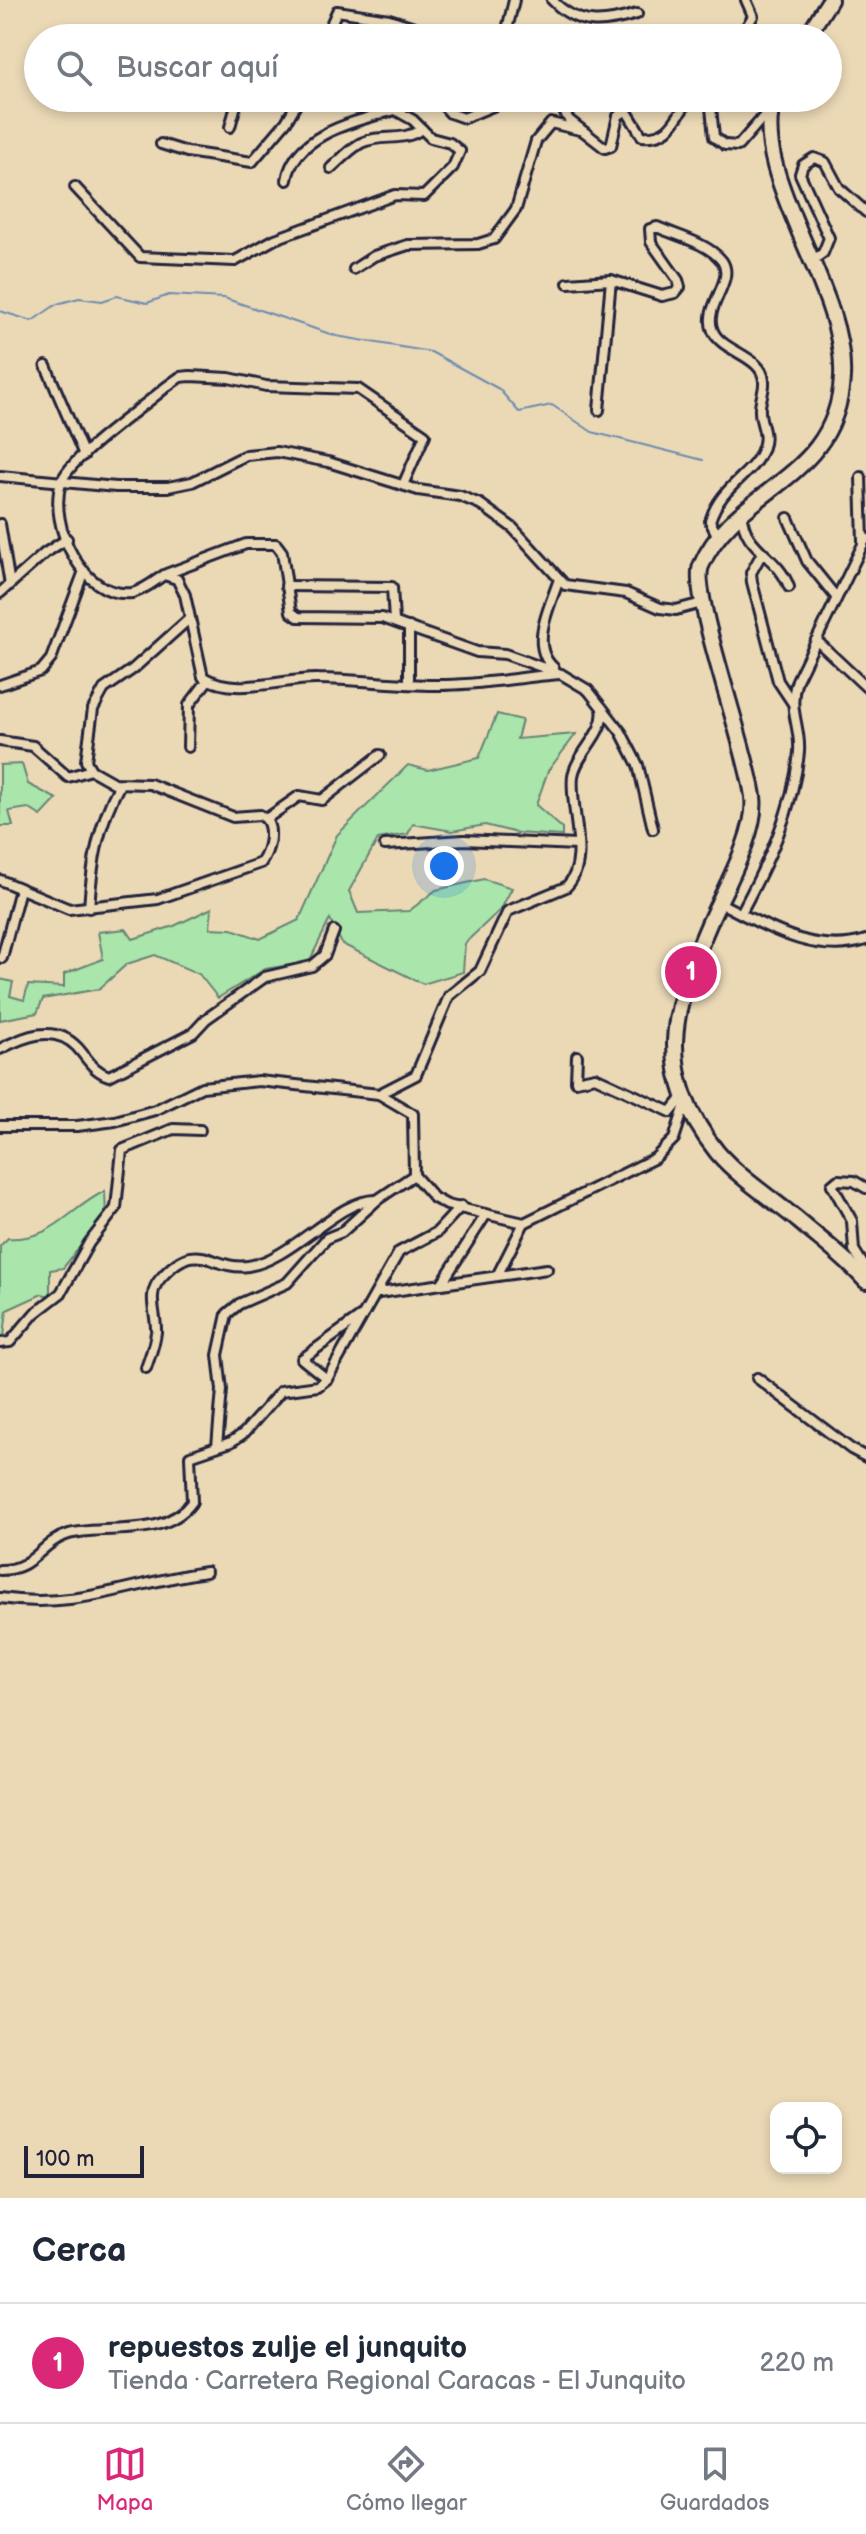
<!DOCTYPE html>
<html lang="es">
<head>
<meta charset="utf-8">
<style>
  :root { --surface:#fff; --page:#f6f6f7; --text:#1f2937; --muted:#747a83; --line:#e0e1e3; --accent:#db2777 }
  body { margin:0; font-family:"Balsamiq Sans",sans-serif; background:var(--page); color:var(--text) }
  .controls { position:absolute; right:24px; bottom:24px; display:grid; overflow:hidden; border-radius:16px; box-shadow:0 4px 12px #0003 }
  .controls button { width:72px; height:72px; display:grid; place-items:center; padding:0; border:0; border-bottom:2px solid var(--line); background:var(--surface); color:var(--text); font:40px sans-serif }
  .scale { position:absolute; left:24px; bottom:20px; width:120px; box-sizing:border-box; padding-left:8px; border:4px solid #22223b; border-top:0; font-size:22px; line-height:28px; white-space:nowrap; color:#22223b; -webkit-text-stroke:6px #ebd9b6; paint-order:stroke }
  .you { position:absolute; left:444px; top:866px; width:28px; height:28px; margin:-20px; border:6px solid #fff; border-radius:50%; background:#1a73e8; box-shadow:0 0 0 12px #1a73e833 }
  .badge { display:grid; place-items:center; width:52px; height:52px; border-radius:50%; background:var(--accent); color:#fff; font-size:26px; font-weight:700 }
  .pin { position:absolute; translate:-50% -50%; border:4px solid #fff; box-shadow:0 2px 8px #0006 }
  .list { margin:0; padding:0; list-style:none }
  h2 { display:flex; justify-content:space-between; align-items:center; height:104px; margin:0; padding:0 32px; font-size:34px }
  h2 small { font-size:26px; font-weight:400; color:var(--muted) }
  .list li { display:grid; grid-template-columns:52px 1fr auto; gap:24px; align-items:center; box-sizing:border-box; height:120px; padding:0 32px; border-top:2px solid var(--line) }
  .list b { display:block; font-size:30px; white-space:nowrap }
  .list p { margin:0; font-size:26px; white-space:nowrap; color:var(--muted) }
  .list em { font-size:26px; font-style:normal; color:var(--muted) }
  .icon { flex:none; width:44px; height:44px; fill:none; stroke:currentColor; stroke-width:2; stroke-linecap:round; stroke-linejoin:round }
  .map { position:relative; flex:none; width:866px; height:2198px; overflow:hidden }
  .search { position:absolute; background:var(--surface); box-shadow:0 4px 12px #0003; left:24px; right:24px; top:24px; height:88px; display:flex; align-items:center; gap:20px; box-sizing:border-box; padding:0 28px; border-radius:44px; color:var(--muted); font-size:30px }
  .sheet { height:224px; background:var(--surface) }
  nav { display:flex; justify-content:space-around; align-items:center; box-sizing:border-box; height:112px; border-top:2px solid var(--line); background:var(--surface); font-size:22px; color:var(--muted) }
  nav a { display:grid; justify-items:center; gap:4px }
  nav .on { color:var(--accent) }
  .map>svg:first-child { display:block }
  .green { fill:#aae5ab; stroke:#668473; stroke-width:2 }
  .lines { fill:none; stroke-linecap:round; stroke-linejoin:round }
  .stream { stroke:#6c8caf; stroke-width:2 }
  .street-casing { stroke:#22223b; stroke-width:14 }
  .primary-casing { stroke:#22223b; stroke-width:20 }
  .street { stroke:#ebd9b6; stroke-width:8 }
  .primary { stroke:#ebd9b6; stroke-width:14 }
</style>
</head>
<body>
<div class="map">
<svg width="866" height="2198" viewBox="0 0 866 2198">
  <rect width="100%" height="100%" fill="#ebd9b6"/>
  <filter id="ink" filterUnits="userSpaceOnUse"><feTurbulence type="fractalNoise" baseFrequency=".0125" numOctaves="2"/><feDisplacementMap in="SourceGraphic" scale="16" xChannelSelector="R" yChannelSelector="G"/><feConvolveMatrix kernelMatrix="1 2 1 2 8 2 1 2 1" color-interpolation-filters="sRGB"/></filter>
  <g filter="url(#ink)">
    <g class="green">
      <polygon points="497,714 522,720 517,739 576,734 548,771 536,805 562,828 562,836 517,833 485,825 452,831 413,824 408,834 378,839 349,891 358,913 409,911 436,890 484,879 512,888 501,909 465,943 463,972 423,984 342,944 330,919 309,962 265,969 218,998 199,974 155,955 127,964 99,989 43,999 37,1013 0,1020 0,979 13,982 10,996 24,1000 28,985 64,987 64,974 103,959 98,932 126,929 133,939 174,926 212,908 210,928 232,929 260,939 299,920 337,835 408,765 428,770 479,758"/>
      <polygon points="22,764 28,784 57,799 41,816 28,808 9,811 13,826 0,826 0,765"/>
      <path d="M105 1191 106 1215 63 1268 50 1270V1296L42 1294 7 1310 4 1336 0 1337V1246L8 1238C53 1241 68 1209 105 1191Z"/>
    </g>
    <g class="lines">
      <polyline class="stream" points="0,311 32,321 57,304 79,298 102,301 117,296 147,303 169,295 224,298 336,336 431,352 499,389 519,412 552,405 592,432 703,460"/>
      <defs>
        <g id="street">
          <path d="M552 0C579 28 604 24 637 14"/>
          <polyline points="325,38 337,11 389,19 449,38"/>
          <polyline points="505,38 514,0"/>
          <polyline points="740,38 753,16 746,0"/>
          <polyline points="437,98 450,113 464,118 512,98"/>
          <path d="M556 98 569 120 605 148 611 146 618 116 626 110 642 136C671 139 676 117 690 98"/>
          <polyline points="605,98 626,110"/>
          <polyline points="710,98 714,137 725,145 738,146 770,109"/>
          <polyline points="230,127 238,98"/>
          <polyline points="161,144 187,152 252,162 286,122 300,98"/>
          <path d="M331 168C340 160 350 149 361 143 382 133 402 143 422 129"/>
          <path d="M287 180C294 134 356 121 395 110"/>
          <polyline points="75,187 140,257 235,261 275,239 395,195 424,196 453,167 460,151 450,143 431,138 413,120 388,106 356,98"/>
          <polyline points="813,260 823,253 829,238 800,174 803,165 814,158 825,162 839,188 866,212"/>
          <polyline points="354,269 374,256 408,245 478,244 494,239 516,209 536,141 551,123 580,130"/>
          <path d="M568 283 611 280 662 296 675 293 680 287 678 280 651 242 650 229 657 227C677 236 708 243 722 261 736 281 702 307 713 331 722 352 763 356 764 381 765 391 759 401 760 411 760 424 768 433 763 447 755 475 721 484 710 521L718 537"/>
          <polyline points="46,366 84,455"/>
          <polyline points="599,410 611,280"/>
          <polyline points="0,476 116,487 168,487 192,482 246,455 277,452 328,462 418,490 460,496 480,504 513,528 565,585 626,593 660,608 676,610 702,603"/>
          <polyline points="861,477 863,541"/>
          <path d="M403 485 425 435 358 389 266 386 229 378 190 376 180 377 166 387C144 407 69 457 61 483 48 524 82 599 132 593 143 591 155 581 164 575L177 579 185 595 203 677C236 697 283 678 318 679 356 679 395 685 434 685 477 686 518 677 561 674"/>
          <path d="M742 514C743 549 778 555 789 587"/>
          <polyline points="788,518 807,561 836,597"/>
          <polyline points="0,524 10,585"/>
          <polyline points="762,553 751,573 752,582 778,681 792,702"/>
          <polyline points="166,574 246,544 276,544 282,552 291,612 298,617 382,618 477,652 505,654 561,674 588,690 621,732 638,765 653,829"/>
          <polyline points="286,586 392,587 394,621"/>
          <polyline points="0,593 45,553 67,539"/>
          <polyline points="189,619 133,669 104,689 93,709 86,761 91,770 114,783 150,784 233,817 260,815 266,819"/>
          <polyline points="409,627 409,684"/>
          <polyline points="816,640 866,687"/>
          <path d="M554 668C528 646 550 607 559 579"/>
          <polyline points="0,685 41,671 51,659 84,571"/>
          <polyline points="0,741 33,746 68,777 91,770"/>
          <polyline points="188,747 189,705 208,680"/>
          <polyline points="266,819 299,796 322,800 380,755"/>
          <polyline points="385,845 464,840 577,845"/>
          <path d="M0 880 69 909 158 899 261 863C269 851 274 831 266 819"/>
          <path d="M718 902C763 924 813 957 866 940"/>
          <path d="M89 908C92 861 98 825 120 784"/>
          <path d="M741 913C768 862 793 811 799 752 801 726 787 710 797 680L866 538"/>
          <polyline points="2,958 20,889"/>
          <path d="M0 1049C23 1037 54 1023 77 1047 88 1059 93 1071 109 1076L193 1033 206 1019 265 977 312 966 325 955 334 931"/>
          <polyline points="577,1056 576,1081 595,1077 671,1112 684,1096"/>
          <path d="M379 1094 416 1075 449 996 480 971 508 911 566 887C592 862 569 810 573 776 577 752 607 732 602 708"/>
          <polyline points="0,1126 77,1126 115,1121 155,1110 202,1087 259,1081 379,1094 413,1114 414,1175 434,1198 447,1205 524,1223 655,1158 674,1139 686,1102"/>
          <polyline points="866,1188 854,1181 838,1180 832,1185 852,1221 854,1250 866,1269"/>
          <polyline points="497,1276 524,1223"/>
          <polyline points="442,1283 485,1216"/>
          <polyline points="379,1293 547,1269"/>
          <polyline points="0,1343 10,1342 35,1313 61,1293 89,1243 116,1208 122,1150 173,1129 200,1130"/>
          <path d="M146 1368C150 1356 155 1344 156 1332 157 1314 146 1295 160 1279 199 1234 210 1271 248 1266 292 1260 339 1198 377 1200"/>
          <polyline points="757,1378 851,1449 866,1457"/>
          <polyline points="327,1379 302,1359 360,1317"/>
          <polyline points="217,1446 222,1390 218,1355 227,1314 239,1304 287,1283 327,1238 342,1232 377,1200 414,1175"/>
          <path d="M0 1570C35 1570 40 1542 69 1534 108 1524 164 1540 192 1502L190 1456 231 1442 244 1433 281 1391 318 1386 327 1379 399 1252 437 1232 461 1206"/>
          <path d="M0 1598C79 1610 132 1582 206 1572"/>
        </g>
        <g id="primary">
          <polyline points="806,38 830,0"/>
          <path d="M774 98C747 175 847 287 842 377 837 482 734 487 701 566 690 593 748 752 753 797 758 832 723 891 709 924 672 1010 653 1071 717 1152 739 1178 774 1200 800 1222 822 1241 847 1259 866 1281"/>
        </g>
      </defs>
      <use href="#street" class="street-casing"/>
      <use href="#primary" class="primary-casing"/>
      <use href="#street" class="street"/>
      <use href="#primary" class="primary"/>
    </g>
  </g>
</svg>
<div class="controls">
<button><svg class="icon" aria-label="locate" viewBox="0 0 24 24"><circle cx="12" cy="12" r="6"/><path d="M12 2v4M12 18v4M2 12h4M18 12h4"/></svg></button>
</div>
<div class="scale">100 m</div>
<div class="you"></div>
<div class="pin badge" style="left:691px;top:972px">1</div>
<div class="search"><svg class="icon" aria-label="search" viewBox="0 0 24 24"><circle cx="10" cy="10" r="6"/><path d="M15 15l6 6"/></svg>Buscar aquí</div>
</div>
<section class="sheet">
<h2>Cerca<small></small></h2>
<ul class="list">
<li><span class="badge">1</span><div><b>repuestos zulje el junquito</b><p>Tienda · Carretera Regional Caracas - El Junquito</p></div><em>220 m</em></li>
</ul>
</section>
<nav>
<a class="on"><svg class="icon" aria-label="map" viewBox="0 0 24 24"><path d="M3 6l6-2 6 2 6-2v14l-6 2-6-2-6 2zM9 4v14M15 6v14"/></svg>Mapa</a>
<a><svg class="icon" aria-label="directions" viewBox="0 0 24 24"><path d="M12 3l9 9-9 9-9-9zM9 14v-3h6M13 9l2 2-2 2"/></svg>Cómo llegar</a>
<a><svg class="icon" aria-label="saved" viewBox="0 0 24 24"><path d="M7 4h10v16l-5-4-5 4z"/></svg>Guardados</a>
</nav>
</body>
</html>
